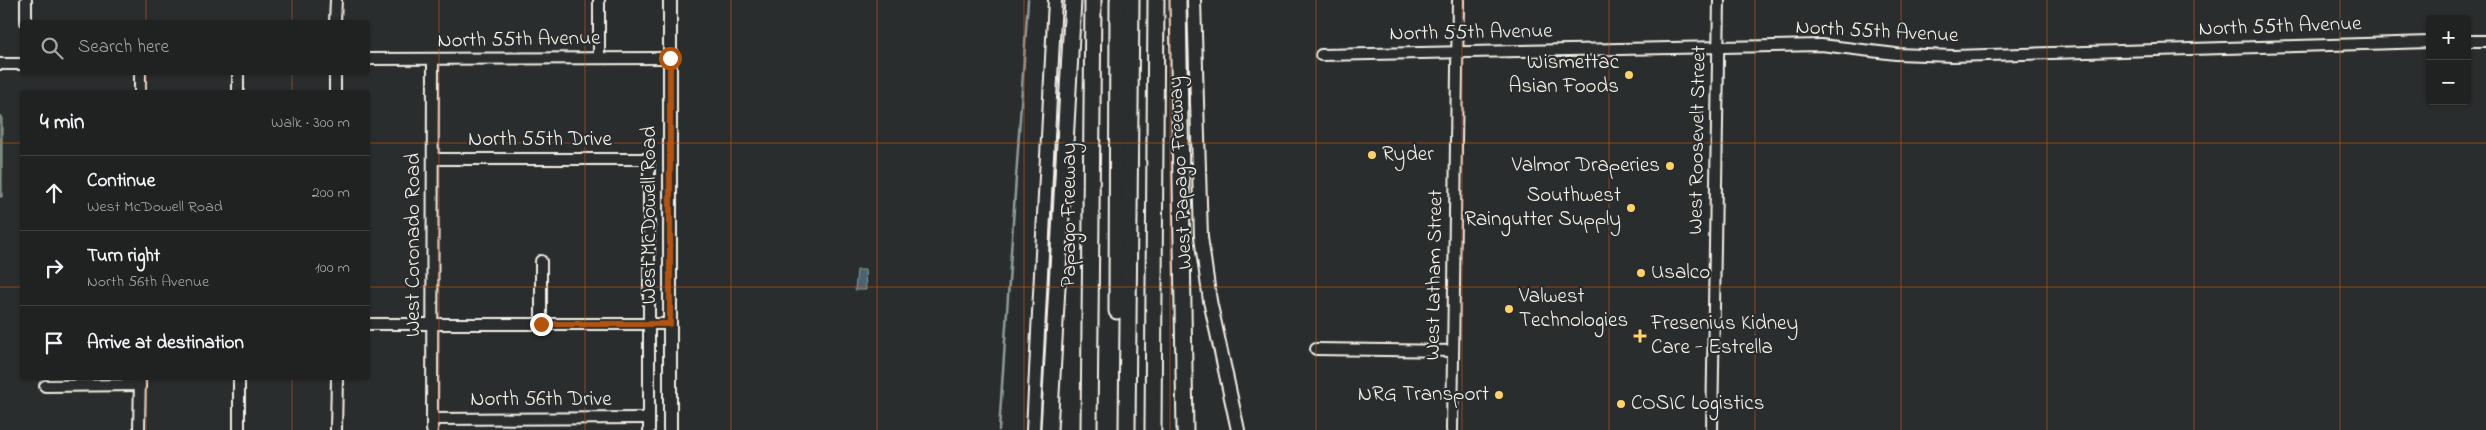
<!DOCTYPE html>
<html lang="en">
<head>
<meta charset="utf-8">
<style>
  :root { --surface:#202222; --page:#2d2f2f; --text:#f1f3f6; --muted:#a2a4a5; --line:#3d3f40 }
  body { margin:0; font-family:"Indie Flower",sans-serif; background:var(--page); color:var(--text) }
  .controls { position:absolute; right:15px; top:15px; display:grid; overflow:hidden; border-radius:5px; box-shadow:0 1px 4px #0004 }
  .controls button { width:45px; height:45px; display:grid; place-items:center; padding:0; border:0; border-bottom:1px solid var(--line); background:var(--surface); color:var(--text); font:25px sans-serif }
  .stop { position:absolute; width:15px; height:15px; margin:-11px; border:4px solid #b45309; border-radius:50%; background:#fff }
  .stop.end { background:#b45309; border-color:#fff; box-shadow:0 1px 5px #0008 }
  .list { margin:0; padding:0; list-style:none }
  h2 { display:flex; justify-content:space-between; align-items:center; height:65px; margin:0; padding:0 20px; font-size:21px }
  h2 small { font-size:16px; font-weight:400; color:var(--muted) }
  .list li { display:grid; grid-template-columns:32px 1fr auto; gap:15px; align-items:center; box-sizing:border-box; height:75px; padding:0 20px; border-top:1px solid var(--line) }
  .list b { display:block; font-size:19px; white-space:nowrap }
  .list p { margin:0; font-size:16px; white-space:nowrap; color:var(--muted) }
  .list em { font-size:16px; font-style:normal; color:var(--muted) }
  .icon { flex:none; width:28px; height:28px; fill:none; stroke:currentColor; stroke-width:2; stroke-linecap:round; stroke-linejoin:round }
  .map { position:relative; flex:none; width:2486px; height:430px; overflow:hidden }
  .search { position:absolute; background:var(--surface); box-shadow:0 1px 4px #0004; left:20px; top:20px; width:350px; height:55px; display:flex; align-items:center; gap:12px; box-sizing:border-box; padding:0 18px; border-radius:5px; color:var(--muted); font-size:19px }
  .panel { position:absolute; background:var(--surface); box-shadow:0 1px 4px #0004; left:20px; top:90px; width:350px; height:290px; border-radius:5px }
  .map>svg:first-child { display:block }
  .green { fill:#546f5f; stroke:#a4b0a4 }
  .water { fill:#4a636f; stroke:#8e9c9f }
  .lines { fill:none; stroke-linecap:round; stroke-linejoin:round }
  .stream { stroke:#8e9c9f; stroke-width:2.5 }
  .minor-casing { stroke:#f4f1e8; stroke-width:14 }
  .major-casing { stroke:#f4f1e8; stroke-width:16 }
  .highway-casing { stroke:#f4f1e8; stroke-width:19 }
  .minor { stroke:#2a2d2e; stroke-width:10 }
  .major { stroke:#2a2d2e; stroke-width:12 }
  .highway { stroke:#2a2d2e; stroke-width:15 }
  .route { stroke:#b45309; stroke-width:6 }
  .grid { fill:none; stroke:#e8590c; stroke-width:1; stroke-opacity:0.55 }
  .poi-dot { fill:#ffd166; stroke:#2a2d2e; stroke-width:2 }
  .labels { text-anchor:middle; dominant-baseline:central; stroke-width:4.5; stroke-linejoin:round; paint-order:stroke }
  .street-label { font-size:21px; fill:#f4f1e8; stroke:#2a2d2e }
  .poi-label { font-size:21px; fill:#f4f1e8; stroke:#2a2d2e; text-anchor:start }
</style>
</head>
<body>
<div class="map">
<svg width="2486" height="430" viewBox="0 0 2486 430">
  <rect width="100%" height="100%" fill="#2a2d2e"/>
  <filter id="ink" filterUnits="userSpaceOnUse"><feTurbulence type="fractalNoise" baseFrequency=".02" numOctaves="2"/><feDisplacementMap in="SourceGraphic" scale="10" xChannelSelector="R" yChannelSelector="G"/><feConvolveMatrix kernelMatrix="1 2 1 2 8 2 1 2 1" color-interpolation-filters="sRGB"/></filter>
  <g filter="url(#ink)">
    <polygon class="green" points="0,115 2,116 2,197 0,197"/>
    <polygon class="water" points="857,270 865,270 866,290 855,290"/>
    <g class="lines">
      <polyline class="stream" points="999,430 1028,0"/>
      <defs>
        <g id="minor">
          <polyline points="26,0 26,22"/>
          <polyline points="599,0 599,58"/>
          <polyline points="335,22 336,0"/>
          <polyline points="2467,41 2486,41"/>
          <polyline points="1321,55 1821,45 1896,54 1953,56 2430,42"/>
          <polyline points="368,59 670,58"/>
          <polyline points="0,64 22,64"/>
          <polyline points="140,72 140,92"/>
          <polyline points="238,72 238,92"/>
          <polyline points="335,72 335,92"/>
          <polyline points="433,159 647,159 649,166 649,430"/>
          <polyline points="541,261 541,324"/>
          <polyline points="368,324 670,324"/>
          <polyline points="1316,349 1453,351"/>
          <polyline points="45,386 140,385"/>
          <polyline points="433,419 649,418"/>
          <polyline points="139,430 140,378"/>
          <polyline points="239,430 239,378"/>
          <polyline points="336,430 337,378"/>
          <polyline points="432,430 433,60"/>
          <polyline points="1452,430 1458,0"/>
          <polyline points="1712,430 1719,0"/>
        </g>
        <g id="major">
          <polyline points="1194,0 1201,237 1210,301 1238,430"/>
          <polyline points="670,430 670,0"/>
          <polyline points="1033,430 1055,0"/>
        </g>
        <g id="highway">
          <polyline points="1178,0 1185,430"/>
          <polyline points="1117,311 1118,0"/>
          <polyline points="1049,430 1073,0"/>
          <polyline points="1089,430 1093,0"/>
          <polyline points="1127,430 1131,0"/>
          <polyline points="1153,430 1156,0"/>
        </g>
      </defs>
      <use href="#minor" class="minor-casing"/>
      <use href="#major" class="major-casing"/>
      <use href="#highway" class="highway-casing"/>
      <use href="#minor" class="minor"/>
      <use href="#major" class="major"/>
      <use href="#highway" class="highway"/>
    </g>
  </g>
  <g class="lines" filter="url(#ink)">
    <polyline class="route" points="541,324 670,324 670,58"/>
  </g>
  <path class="grid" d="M146 0V22M292 0V22M439 0V430M585 0V430M731 0V430M877 0V430M1024 0V430M1170 0V430M1316 0V430M1462 0V430M1609 0V430M1755 0V430M1901 0V430M2047 0V430M2194 0V430M2340 0V430M146 72V92M292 72V92M0 143H22M368 143H2486M0 287H22M368 287H2486M146 378V430M292 378V430"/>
  <g class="poi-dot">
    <circle cx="1629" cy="75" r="5"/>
    <circle cx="1372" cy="155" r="5"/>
    <circle cx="1670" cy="166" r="5"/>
    <circle cx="1631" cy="208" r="5"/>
    <circle cx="1641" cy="273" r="5"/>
    <circle cx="1509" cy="309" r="5"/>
    <path d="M1637.5 328.5h5v5h5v5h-5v5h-5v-5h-5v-5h5z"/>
    <circle cx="1499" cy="395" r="5"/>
    <circle cx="1621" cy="404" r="5"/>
  </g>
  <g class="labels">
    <g class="street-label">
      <text transform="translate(2280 27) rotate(-2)">North 55th Avenue</text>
      <text transform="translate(1877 32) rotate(3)">North 55th Avenue</text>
      <text transform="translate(1471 33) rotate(-1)">North 55th Avenue</text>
      <text transform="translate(519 40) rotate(-1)">North 55th Avenue</text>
      <text x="540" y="140">North 55th Drive</text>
      <text transform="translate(1698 140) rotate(-89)">West Roosevelt Street</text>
      <text transform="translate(1181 173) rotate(-93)">West Papago Freeway</text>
      <text transform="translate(650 215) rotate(-90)">West McDowell Road</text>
      <text transform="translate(1070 215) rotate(-90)">Papago Freeway</text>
      <text transform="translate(414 245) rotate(-90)">West Coronado Road</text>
      <text transform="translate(1435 275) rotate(-89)">West Latham Street</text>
      <text x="541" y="400">North 56th Drive</text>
    </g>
    <g class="poi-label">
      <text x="1619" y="63" text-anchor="end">Wismettac<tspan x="1619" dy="24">Asian Foods</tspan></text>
      <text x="1382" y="155">Ryder</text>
      <text x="1660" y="166" text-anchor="end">Valmor Draperies</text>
      <text x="1621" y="196" text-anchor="end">Southwest<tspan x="1621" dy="24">Raingutter Supply</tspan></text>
      <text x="1651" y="273">Usalco</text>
      <text x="1519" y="297">Valwest<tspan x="1519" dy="24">Technologies</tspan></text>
      <text x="1651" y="324">Fresenius Kidney<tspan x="1651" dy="24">Care - Estrella</tspan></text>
      <text x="1489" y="395" text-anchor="end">NRG Transport</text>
      <text x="1631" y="404">COSIC Logistics</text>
    </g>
  </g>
</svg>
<div class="controls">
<button>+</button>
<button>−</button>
</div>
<div class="stop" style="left:670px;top:58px"></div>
<div class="stop end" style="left:541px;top:324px"></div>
<div class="search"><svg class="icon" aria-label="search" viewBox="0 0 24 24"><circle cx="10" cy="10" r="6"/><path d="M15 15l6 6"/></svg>Search here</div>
<section class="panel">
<h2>4 min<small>Walk · 300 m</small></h2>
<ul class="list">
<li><svg class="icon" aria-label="ahead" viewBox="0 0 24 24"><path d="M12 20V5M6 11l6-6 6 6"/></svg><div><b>Continue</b><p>West McDowell Road</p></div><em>200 m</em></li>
<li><svg class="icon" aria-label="right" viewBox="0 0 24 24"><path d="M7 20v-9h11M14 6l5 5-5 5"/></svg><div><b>Turn right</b><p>North 56th Avenue</p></div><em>100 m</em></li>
<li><svg class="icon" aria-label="arrive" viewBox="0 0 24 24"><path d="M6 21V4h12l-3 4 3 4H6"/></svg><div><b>Arrive at destination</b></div></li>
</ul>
</section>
</div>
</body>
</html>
